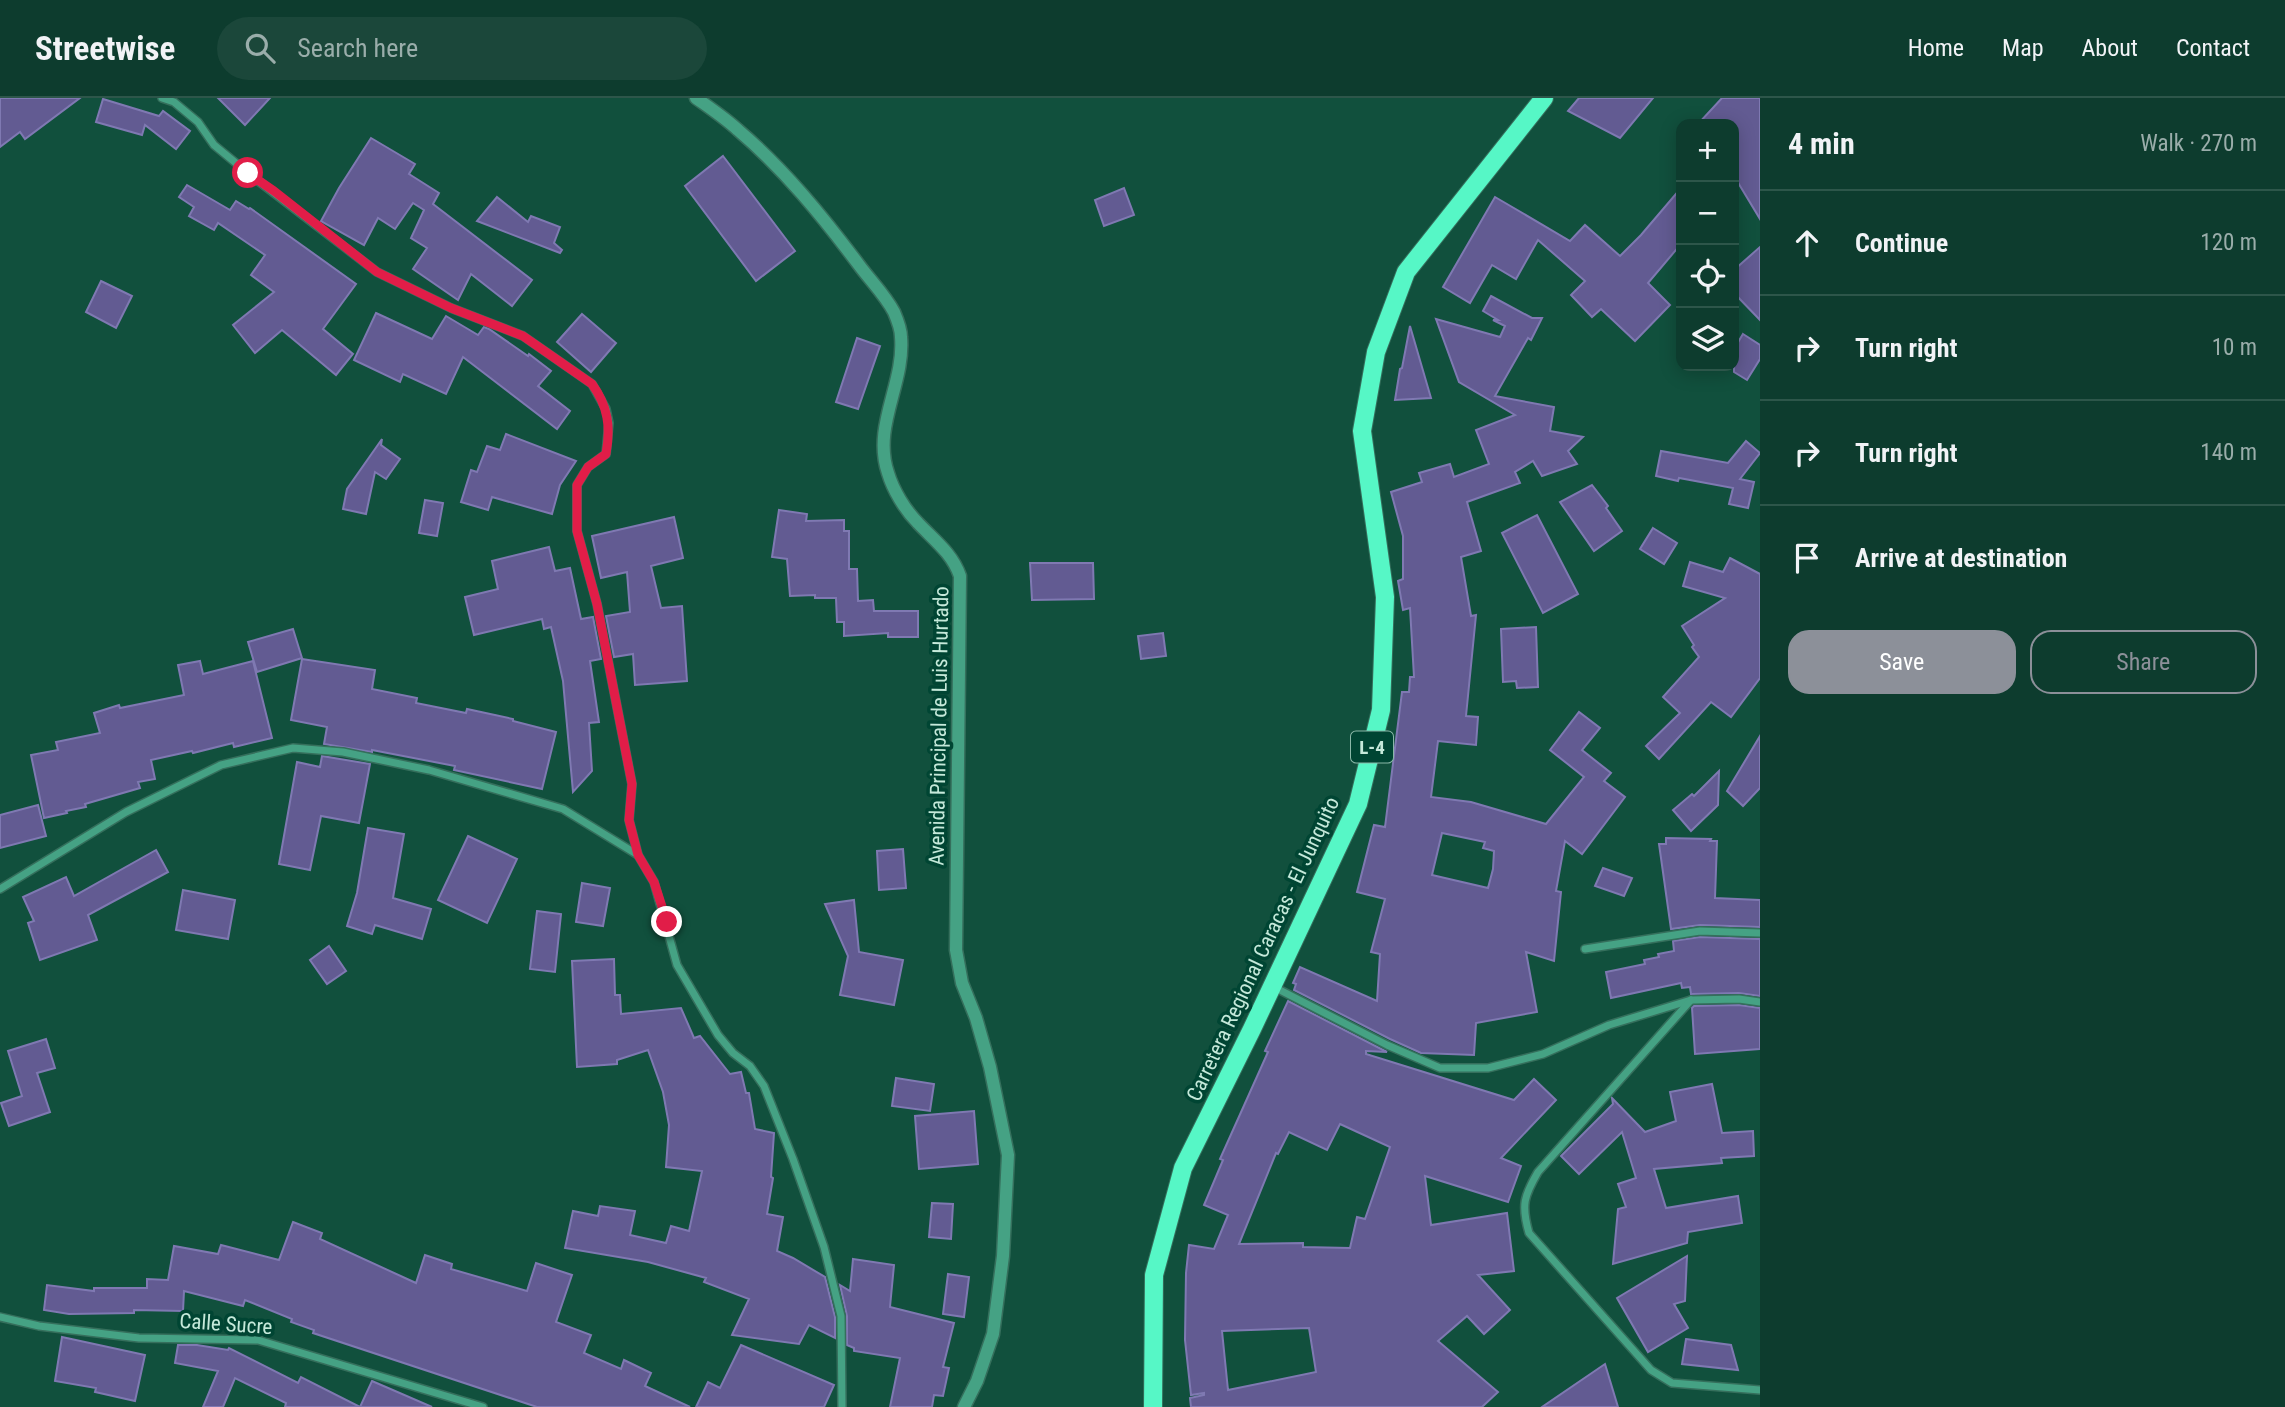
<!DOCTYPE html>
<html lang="en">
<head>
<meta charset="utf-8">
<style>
  :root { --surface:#0d3c2e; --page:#1b473a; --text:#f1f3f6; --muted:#9aadaa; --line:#2d564a; --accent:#8c9099 }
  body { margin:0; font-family:"Roboto Condensed",sans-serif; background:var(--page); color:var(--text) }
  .controls { position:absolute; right:21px; top:21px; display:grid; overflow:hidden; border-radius:14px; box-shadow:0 4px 18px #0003 }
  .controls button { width:63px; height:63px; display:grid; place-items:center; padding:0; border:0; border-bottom:2px solid var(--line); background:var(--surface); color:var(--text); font:35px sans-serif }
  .stop { position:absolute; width:21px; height:21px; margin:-16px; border:5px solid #e11d48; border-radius:50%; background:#fff }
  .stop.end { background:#e11d48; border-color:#fff; box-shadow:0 2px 7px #0008 }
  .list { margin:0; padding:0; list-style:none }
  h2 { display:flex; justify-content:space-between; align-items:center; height:91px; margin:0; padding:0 28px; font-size:30px }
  h2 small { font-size:23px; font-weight:400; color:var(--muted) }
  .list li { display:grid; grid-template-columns:46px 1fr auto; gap:21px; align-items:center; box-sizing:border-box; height:105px; padding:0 28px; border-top:2px solid var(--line) }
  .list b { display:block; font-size:26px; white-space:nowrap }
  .list em { font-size:23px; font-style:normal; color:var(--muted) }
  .actions { display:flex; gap:14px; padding:21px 28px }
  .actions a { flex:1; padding:16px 0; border:2px solid var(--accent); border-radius:21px; text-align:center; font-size:24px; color:var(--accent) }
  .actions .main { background:var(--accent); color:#fff }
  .icon { flex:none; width:38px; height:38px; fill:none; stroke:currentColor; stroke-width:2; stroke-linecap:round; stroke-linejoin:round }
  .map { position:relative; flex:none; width:1760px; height:1309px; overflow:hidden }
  header { display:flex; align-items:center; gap:42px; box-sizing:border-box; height:98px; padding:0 35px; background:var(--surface); border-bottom:2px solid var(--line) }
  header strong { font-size:33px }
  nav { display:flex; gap:38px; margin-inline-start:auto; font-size:24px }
  .search { width:490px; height:63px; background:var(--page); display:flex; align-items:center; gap:18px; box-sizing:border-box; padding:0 24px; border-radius:38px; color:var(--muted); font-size:26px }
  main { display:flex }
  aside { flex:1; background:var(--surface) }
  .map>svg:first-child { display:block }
  .building { fill:#625b92; stroke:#7f79b2; stroke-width:2; fill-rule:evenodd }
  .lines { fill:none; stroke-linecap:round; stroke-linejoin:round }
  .minor-casing { stroke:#356f5c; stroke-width:10 }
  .tertiary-casing { stroke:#356f5c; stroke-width:15 }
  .primary-casing { stroke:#356f5c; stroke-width:20 }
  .minor { stroke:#45a284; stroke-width:7 }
  .tertiary { stroke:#45a284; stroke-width:12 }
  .primary { stroke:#56f7c6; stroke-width:18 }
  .route { stroke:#e11d48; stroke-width:9 }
  .labels { text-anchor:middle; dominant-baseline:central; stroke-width:7; stroke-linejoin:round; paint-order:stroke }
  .shield { fill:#004533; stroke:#8ab8a8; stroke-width:2 }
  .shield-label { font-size:19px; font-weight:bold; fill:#c5e9da }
  .street-label { font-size:21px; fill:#c5e9da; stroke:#004533 }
</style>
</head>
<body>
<header>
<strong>Streetwise</strong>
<div class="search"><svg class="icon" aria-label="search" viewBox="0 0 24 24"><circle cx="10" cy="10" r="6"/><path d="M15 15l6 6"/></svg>Search here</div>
<nav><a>Home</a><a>Map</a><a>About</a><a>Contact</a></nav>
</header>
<main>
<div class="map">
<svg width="1760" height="1309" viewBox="0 0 1760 1309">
  <rect width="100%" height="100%" fill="#11503d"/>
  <g class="building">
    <polygon points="0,0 80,0 25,41 20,34 0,49"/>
    <polygon points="218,0 270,0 245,27"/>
    <polygon points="1579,0 1653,0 1620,40 1568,13"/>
    <polygon points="1722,0 1760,0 1760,121 1734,78 1734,26 1698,26"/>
    <polygon points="103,1 159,18 163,13 190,33 176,51 145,27 142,37 96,24"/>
    <polygon points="371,40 415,66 409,76 439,95 433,106 532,182 512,208 471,176 458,202 413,171 427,150 411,140 424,112 413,105 395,131 378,120 364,147 321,123 339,90"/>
    <polygon points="723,58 795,153 756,183 685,88"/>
    <polygon points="187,87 230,112 236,103 249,111 250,110 356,186 323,231 353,256 336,277 282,232 255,255 233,227 274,194 251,177 265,157 218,125 214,132 189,118 194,109 179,99"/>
    <polygon points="1124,90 1134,117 1104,128 1095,102"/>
    <polygon points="1681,90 1681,146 1648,185 1670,207 1635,243 1601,211 1592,219 1571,197 1585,183 1538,142 1516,181 1492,167 1470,205 1443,189 1495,99 1570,143 1585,127 1620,158 1641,137"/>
    <polygon points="497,99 528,124 531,118 560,129 554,145 562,152 560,155 477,123"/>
    <polygon points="1760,149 1760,222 1734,195 1734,172"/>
    <polygon points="101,183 132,198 116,230 86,214"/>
    <path d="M1491 198 1532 220H1542L1531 242 1528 240 1495 298 1554 309 1550 333 1583 339 1568 353 1577 366 1542 378 1533 363 1515 374 1520 385 1467 404 1481 453 1461 459 1471 518 1476 517 1466 618 1478 619 1476 647 1438 643 1431 699 1471 704 1546 726 1584 679 1550 652 1579 614 1600 630 1582 652 1611 675 1604 683 1625 699 1582 756 1565 743 1556 793 1561 794 1554 863 1526 854 1537 914 1476 925 1474 957 1421 955 1390 941 1294 892 1296 886 1293 885 1300 869 1377 903 1380 856 1371 854 1385 801 1357 794 1374 727 1385 729 1402 594H1409L1410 579H1414L1410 510 1403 512 1398 483 1403 481V438L1391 394 1422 384 1419 375 1450 366 1454 379 1489 366 1476 332 1515 317 1459 284 1436 221 1500 239 1505 228 1493 222H1498L1483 213ZM1442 735 1485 744 1483 750 1494 753 1493 771 1488 790 1432 777Z"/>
    <polygon points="376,215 432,241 446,218 478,237 484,229 489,231 528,258 529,256 551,273 538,288 570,313 557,331 463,259 446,296 403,276 400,284 354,262"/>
    <polygon points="582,216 616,245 591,274 557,244"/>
    <polygon points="1410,228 1431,300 1395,302 1400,271 1402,270"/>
    <polygon points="1743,236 1760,247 1760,261 1747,282 1734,274 1734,251"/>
    <polygon points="857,240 880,248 858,311 836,304"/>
    <polygon points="506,336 576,363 560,387 552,416 492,399 488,412 461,404 471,372 477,374 487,348 500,352"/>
    <polygon points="382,341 381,347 400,361 386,381 375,374 366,416 343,411 347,391"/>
    <polygon points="1746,343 1760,355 1740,381 1754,384 1748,410 1729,406 1733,390 1679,380 1678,383 1656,378 1661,353 1728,365"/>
    <polygon points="1592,387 1608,408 1606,410 1622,433 1594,453 1560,404"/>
    <polygon points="425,402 443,405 437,438 419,435"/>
    <polygon points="779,412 807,416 806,423 844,422 844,433 849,433 849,471 857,471 858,503 873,502 874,513 918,513 918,539 888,539 888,535 844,538 844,524 837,524 836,500 815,500 815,497 790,498 787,461 772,459"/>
    <polygon points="1537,417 1578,496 1543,515 1502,435"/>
    <polygon points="674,419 683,460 651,468 661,510 682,508 687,583 635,587 633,556 614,559 606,518 630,514 627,474 601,480 592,438"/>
    <polygon points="1653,430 1677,445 1664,466 1640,451"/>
    <polygon points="549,449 555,473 570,470 581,521 593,519 601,561 590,563 599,624 589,625 592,673 573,694 563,583 551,529 544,531 542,521 474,537 465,499 498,491 492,463"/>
    <polygon points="1730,460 1760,476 1760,580 1731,619 1711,604 1659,661 1646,648 1680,615 1663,599 1699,559 1692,549 1694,547 1682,528 1725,500 1683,488 1690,464 1723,474"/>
    <polygon points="1030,465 1093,465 1094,501 1032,502"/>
    <polygon points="1536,529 1538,589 1517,590 1516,583 1503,584 1501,531"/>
    <polygon points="293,531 302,560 257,574 248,544"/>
    <polygon points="1163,535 1166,558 1141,561 1138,538"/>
    <polygon points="302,561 375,572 372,591 417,600 416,605 466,615 467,611 513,621 513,623 556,634 542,691 454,672 455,668 372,652 372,654 324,646 327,629 291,622"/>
    <polygon points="200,563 203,576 253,563 272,640 234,649 233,645 193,655 192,653 151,662 155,681 138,684 140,690 85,706 86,709 66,713 67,715 44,720 31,657 58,652 56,644 100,635 94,615 119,607 120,610 184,597 178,567"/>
    <polygon points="1760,638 1760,690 1743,708 1727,693"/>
    <polygon points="322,658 370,666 359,725 321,718 310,772 279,766 297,664 320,669"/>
    <polygon points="1719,673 1718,707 1691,733 1673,712 1692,696 1694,698"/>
    <polygon points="38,707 46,738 0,750 0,717"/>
    <polygon points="368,730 404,736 393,800 431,811 422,841 375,827 372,836 347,828 357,795"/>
    <polygon points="468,738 517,761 487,825 438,802"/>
    <polygon points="1666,740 1711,741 1710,743 1717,743 1715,800 1760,802 1760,829 1700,827 1671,831 1659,746 1666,746"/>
    <polygon points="903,751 906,790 879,792 877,753"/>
    <polygon points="156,752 168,774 88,817 97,842 40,862 28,825 34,823 23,799 66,779 74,798"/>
    <polygon points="1603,770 1632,780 1624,798 1595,788"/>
    <polygon points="582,785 610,790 603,828 576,824"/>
    <polygon points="183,792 235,802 228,841 176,832"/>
    <polygon points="854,802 859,854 903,862 894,907 840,897 848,858 825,806"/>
    <polygon points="537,813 561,816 555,874 530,871"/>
    <polygon points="1700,839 1760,841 1760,898 1739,895 1691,896 1690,889 1682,890 1681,885 1611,900 1606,874 1645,866 1644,862 1659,859 1658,856 1674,853 1673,843"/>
    <polygon points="329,848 346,873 327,886 310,862"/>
    <polygon points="614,861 615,897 620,897 621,916 681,910 694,940 700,938 730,976 741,974 746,995 749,995 755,1031 774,1035 771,1079 773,1080 767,1116 783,1119 777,1153 793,1160 825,1179 835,1219 835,1240 809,1227 799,1246 732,1237 749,1201 704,1184 706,1180 648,1164 565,1150 573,1113 598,1118 600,1108 635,1113 630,1137 666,1145 671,1128 689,1133 702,1073 666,1069 669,1027 663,994 648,952 617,962 617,966 577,969 572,863"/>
    <path d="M1288 903 1387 954 1366 953V956L1514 1002 1534 981 1556 1002 1501 1060 1521 1068 1508 1104 1425 1078 1431 1127 1507 1115 1514 1173 1478 1177 1510 1212 1484 1236 1467 1218 1438 1243 1498 1294 1482 1309H1191L1190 1300 1204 1297V1295L1191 1297 1185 1242 1186 1175 1189 1147 1214 1151 1228 1117 1204 1107 1223 1062 1220 1061 1268 954 1265 953ZM1340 1026 1390 1049 1365 1121 1357 1119 1350 1150 1303 1149V1145L1239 1146 1276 1055 1278 1056 1289 1034 1327 1052ZM1309 1230 1316 1274 1228 1292 1222 1233Z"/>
    <polygon points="1739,907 1760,910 1760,951 1695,956 1692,910 1694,908"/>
    <polygon points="46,941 55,970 37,975 50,1014 9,1028 1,1005 22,998 8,953"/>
    <polygon points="896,980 934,986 930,1013 892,1008"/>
    <polygon points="1712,986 1722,1035 1753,1033 1754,1058 1721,1060 1722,1065 1654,1071 1666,1110 1738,1098 1742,1125 1688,1134 1687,1145 1613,1166 1618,1111 1626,1109 1618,1086 1636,1080 1622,1034 1579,1076 1561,1058 1613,1006 1612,1000 1645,1034 1676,1023 1670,994"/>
    <polygon points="974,1013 978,1066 919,1071 915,1018"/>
    <polygon points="932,1105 953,1106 951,1141 929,1139"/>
    <polygon points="293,1124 322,1135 320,1141 416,1185 425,1157 452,1166 451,1171 527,1193 536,1165 572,1177 556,1224 591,1237 584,1255 621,1271 624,1262 651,1275 645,1288 690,1309 537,1309 313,1235 314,1232 291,1224 292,1221 245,1202 243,1208 184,1193 183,1213 134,1212 134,1215 69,1216 44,1212 47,1187 94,1193 94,1190 147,1190 147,1181 168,1182 174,1148 218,1156 221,1147 279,1162"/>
    <polygon points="1687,1158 1685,1203 1674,1206 1688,1230 1648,1254 1617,1200"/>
    <polygon points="853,1161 894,1167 890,1209 954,1225 943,1269 949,1270 943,1298 934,1297 932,1309 890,1309 900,1260 854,1253 854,1250 847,1247 847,1218 840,1187 850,1193"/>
    <polygon points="948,1176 969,1179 964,1219 943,1216"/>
    <polygon points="62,1239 145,1257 135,1303 95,1294 96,1290 55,1283"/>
    <polygon points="1686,1241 1731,1247 1738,1272 1682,1266"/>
    <polygon points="178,1247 197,1247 228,1252 229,1250 298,1285 301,1279 360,1309 285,1309 286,1305 235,1280 223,1309 203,1309 218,1273 175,1265"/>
    <polygon points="741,1247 834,1287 824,1309 696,1309 708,1284 720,1290"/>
    <polygon points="1605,1266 1618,1309 1542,1309"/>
    <polygon points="372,1283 432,1309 360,1309"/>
  </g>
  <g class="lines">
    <defs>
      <g id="minor">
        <polyline points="162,0 174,4 198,24 214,47 248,75 377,174 451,210 523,238 592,286 606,311 609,325 606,356 588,369 577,387 577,433 597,506 632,686 629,722 638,757 654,784 677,867 718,937 733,955 750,968 764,988 793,1061 824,1149 841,1218 842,1309"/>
        <polyline points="0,791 126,714 221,667 293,650 343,654 429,672 563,711 638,757"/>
        <polyline points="1585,851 1700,833 1760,835"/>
        <polyline points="1272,888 1387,947 1440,970 1488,970 1543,956 1609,927 1691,902 1739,901 1760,904"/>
        <path d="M1691 902 1538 1074C1524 1098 1521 1107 1529 1135L1651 1272 1672 1285 1760 1292"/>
        <polyline points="0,1219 39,1228 139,1240 258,1242 483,1309"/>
      </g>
      <path id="tertiary" d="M696 0C710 10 725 20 738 32 784 71 823 119 859 167 870 182 885 197 894 214 897 221 901 232 901 239 905 286 872 328 888 375 893 392 905 412 918 425 934 442 952 455 960 478L956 852 962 885 976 920 990 969 1008 1057 1003 1158 993 1236 977 1283 964 1309"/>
      <polyline id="primary" points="1153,1309 1154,1177 1183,1070 1252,931 1358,706 1381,612 1385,499 1362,333 1376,254 1406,174 1544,0"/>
    </defs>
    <use href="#minor" class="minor-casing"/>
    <use href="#tertiary" class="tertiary-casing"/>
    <use href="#primary" class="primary-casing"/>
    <use href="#minor" class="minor"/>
    <use href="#tertiary" class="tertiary"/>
    <use href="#primary" class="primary"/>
  </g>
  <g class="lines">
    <path class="route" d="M248 75 274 93 377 174 451 210 523 238 592 286C608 308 611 329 606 356L588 369 577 387V433L597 506 632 686 629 722 638 757 654 784 667 824"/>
  </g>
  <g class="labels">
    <rect class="shield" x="1351" y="633.5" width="42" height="31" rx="5"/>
    <g class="shield-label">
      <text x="1372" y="649">L-4</text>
    </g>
    <g class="street-label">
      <text transform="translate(939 628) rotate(-89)">Avenida Principal de Luis Hurtado</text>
      <text transform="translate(1263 851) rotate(-65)">Carretera Regional Caracas - El Junquito</text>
      <text transform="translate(226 1226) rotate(4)">Calle Sucre</text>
    </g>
  </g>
</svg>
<div class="controls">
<button>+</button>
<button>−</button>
<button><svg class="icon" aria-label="locate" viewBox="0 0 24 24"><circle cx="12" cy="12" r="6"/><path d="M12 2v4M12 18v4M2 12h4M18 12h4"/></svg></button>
<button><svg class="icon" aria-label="layers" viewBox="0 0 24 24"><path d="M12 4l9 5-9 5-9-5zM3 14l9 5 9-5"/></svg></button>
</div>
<div class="stop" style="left:248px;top:75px"></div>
<div class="stop end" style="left:667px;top:824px"></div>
</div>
<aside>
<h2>4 min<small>Walk · 270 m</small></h2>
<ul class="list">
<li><svg class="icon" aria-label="ahead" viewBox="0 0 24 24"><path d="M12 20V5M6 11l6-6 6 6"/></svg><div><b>Continue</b></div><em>120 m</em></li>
<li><svg class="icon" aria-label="right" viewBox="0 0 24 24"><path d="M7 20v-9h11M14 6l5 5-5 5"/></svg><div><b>Turn right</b></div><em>10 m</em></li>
<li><svg class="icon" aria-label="right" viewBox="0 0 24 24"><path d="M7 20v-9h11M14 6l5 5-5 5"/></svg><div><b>Turn right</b></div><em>140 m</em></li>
<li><svg class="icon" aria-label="arrive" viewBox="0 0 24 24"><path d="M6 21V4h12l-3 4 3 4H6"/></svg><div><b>Arrive at destination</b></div></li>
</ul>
<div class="actions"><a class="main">Save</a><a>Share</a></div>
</aside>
</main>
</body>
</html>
